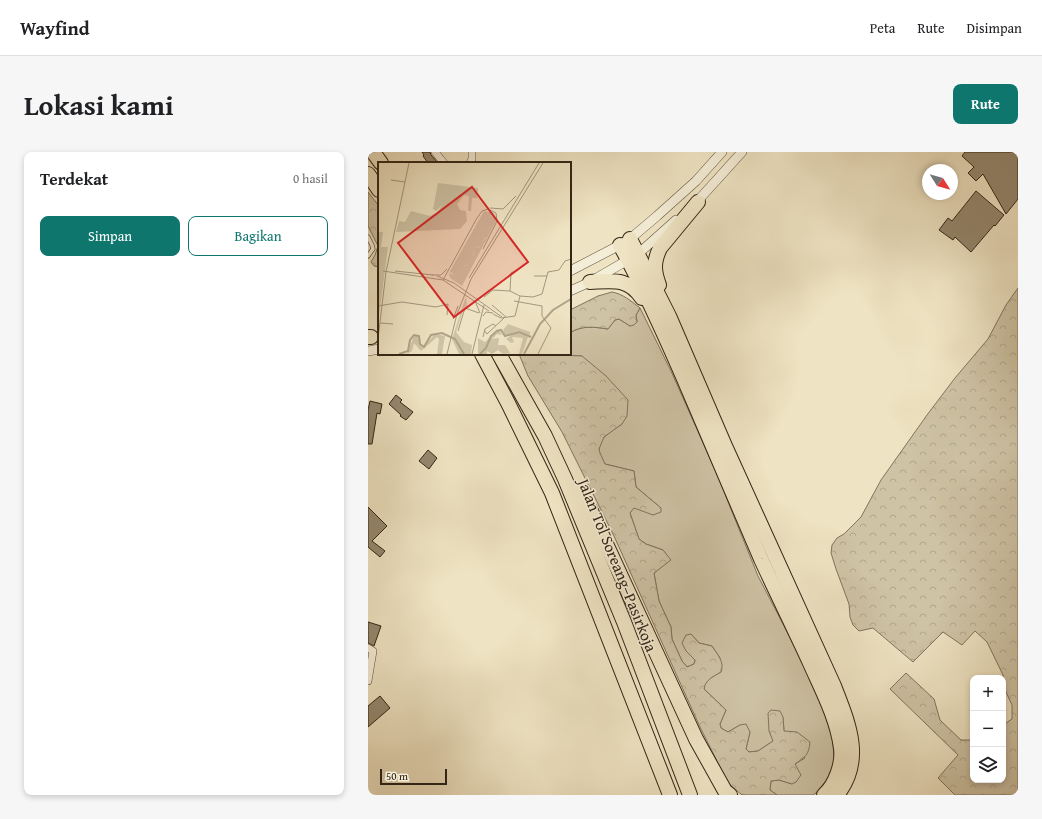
<!DOCTYPE html>
<html lang="id">
<head>
<meta charset="utf-8">
<style>
  :root { --surface:#fff; --page:#f6f6f6; --text:#202124; --muted:#757577; --line:#e0e0e0; --accent:#0f766e }
  body { margin:0; font-family:"Gentium Book Plus",serif; background:var(--page); color:var(--text) }
  .controls { position:absolute; right:12px; bottom:12px; display:grid; overflow:hidden; border-radius:8px; box-shadow:0 2px 6px #0003 }
  .controls button { width:36px; height:36px; display:grid; place-items:center; padding:0; border:0; border-bottom:1px solid var(--line); background:var(--surface); color:var(--text); font:20px sans-serif }
  .compass { position:absolute; left:554px; top:12px; width:36px; height:36px; border-radius:50%; background:var(--surface); box-shadow:0 2px 6px #0003; rotate:127deg }
  .scale { position:absolute; left:12px; bottom:10px; width:67px; box-sizing:border-box; padding-left:4px; border:2px solid #342515; border-top:0; font-size:11px; line-height:14px; white-space:nowrap; color:#342515; -webkit-text-stroke:3px #f4edd7; paint-order:stroke }
  .list { margin:0; padding:0; list-style:none }
  h2 { display:flex; justify-content:space-between; align-items:center; height:52px; margin:0; padding:0 16px; font-size:17px }
  h2 small { font-size:13px; font-weight:400; color:var(--muted) }
  .actions { display:flex; gap:8px; padding:12px 16px }
  .actions a { flex:1; padding:9px 0; border:1px solid var(--accent); border-radius:8px; text-align:center; font-size:14px; color:var(--accent) }
  .actions .main { background:var(--accent); color:#fff }
  .icon { flex:none; width:22px; height:22px; fill:none; stroke:currentColor; stroke-width:2; stroke-linecap:round; stroke-linejoin:round }
  .map { position:relative; flex:none; width:650px; height:643px; overflow:hidden; border-radius:8px }
  header { display:flex; align-items:center; gap:24px; box-sizing:border-box; height:56px; padding:0 20px; background:var(--surface); border-bottom:1px solid var(--line) }
  header strong { font-size:19px }
  nav { display:flex; gap:22px; margin-inline-start:auto; font-size:14px }
  .intro { display:flex; align-items:center; justify-content:space-between; box-sizing:border-box; height:96px; padding:0 24px }
  h1 { margin:0; font-size:28px }
  .button { padding:10px 18px; border-radius:8px; background:var(--accent); color:#fff; font-size:14px; font-weight:700 }
  main { display:flex; gap:24px; padding:0 24px }
  aside { flex:1; background:var(--surface); border-radius:8px; box-shadow:0 2px 6px #0003 }
  .map>svg:first-child { display:block }
  .grass { fill:#cec3a5; stroke:#81745d }
  .forest { fill:url(#forest-crowns); stroke:#81745d }
  .building { fill:#95886f; stroke:#342515 }
  .lines { fill:none; stroke-linecap:round; stroke-linejoin:round }
  .service-casing { stroke:#625440; stroke-width:5 }
  .minor-casing { stroke:#625440; stroke-width:8 }
  .tertiary-casing { stroke:#625440; stroke-width:10 }
  .motorway-casing { stroke:#342515; stroke-width:16 }
  .service { stroke:#f4edd7; stroke-width:3.5 }
  .minor { stroke:#f4edd7; stroke-width:7 }
  .tertiary { stroke:#f4edd7; stroke-width:9 }
  .motorway { stroke:#eee3c2; stroke-width:14 }
  .labels { text-anchor:middle; dominant-baseline:central; stroke-width:3; stroke-linejoin:round; paint-order:stroke }
  .street-label { font-size:16px; fill:#342515; stroke:#f4edd7 }
  .inset-river { fill:none; stroke:#afa287; stroke-width:2 }
  .inset-road { fill:none; stroke:#a4977d; stroke-width:1 }
  .view { fill:#d62828; fill-opacity:0.15; stroke:#d62828; stroke-width:2 }
  .inset-edge { fill:none; stroke:#342515; stroke-width:2 }
</style>
</head>
<body>
<header>
<strong>Wayfind</strong>
<nav><a>Peta</a><a>Rute</a><a>Disimpan</a></nav>
</header>
<div class="intro"><h1>Lokasi kami</h1><a class="button">Rute</a></div>
<main>
<aside>
<h2>Terdekat<small>0 hasil</small></h2>
<ul class="list">
</ul>
<div class="actions"><a class="main">Simpan</a><a>Bagikan</a></div>
</aside>
<div class="map">
<svg width="650" height="643" viewBox="0 0 650 643">
  <defs>
    <pattern id="forest-crowns" width="20" height="18" patternUnits="userSpaceOnUse"><rect width="20" height="18" fill="#cec3a5"/><path d="M2 6a3 3 0 1 1 6 0M12 15a3 3 0 1 1 6 0" fill="none" stroke="#b2a78d"/></pattern>
  </defs>
  <rect width="100%" height="100%" fill="#eee3c2"/>
  <filter id="stains"><feTurbulence type="fractalNoise" baseFrequency=".005" numOctaves="4"/><feColorMatrix values="0 0 0 0 .2 0 0 0 0 .09 0 0 0 0 .02 0 0 0 .5 -.17"/></filter>
  <radialGradient id="worn" r=".72"><stop offset=".6" stop-color="#630" stop-opacity="0"/><stop offset="1" stop-color="#630" stop-opacity=".3"/></radialGradient>
  <path class="grass" d="M272 156 303 219 348 320 390 424 442 524 464 574 466 608 464 620 459 628 448 641 445 643H409L402 638 403 629 411 628 424 632 427 612 437 606 416 579 415 566 405 589 390 599 381 600 378 597 382 580 372 573 360 580 353 576 352 572 358 558 336 537C336 528 346 524 353 520L352 506 344 494 331 491 323 482 318 499 327 508 326 512 319 515 314 509 304 487 303 475 291 449 286 421 302 408 295 398 278 392 271 387 262 361 266 355 293 356 268 335 266 319 237 312C235 308 231 302 231 298 231 285 245 278 254 272L214 204 192 203 191 202H202V181C213 173 227 175 240 177L247 168 251 167 262 174 269 170 268 163Z"/>
  <g class="forest">
    <polygon points="0,40 11,54 11,115 6,114 3,110 7,103 10,94 0,74"/>
    <polygon points="650,136 650,640 648,643 587,643 570,626 590,603 522,537 538,521 566,547 572,568 593,588 605,588 605,628 635,628 635,573 644,567 644,553 638,540 635,523 619,490 607,479 594,493 575,480 545,510 505,476 491,479 485,473 482,465 481,452 468,417 463,401 464,393 469,386 476,382 493,365 513,328 559,263 587,226 620,187 638,153"/>
    <path d="M244 140C255 142 263 149 272 156L268 163 269 170 266 173 262 174 251 167 247 168 240 177C227 175 213 173 202 181V158L230 144Z"/>
    <path d="M151 202H191L192 203 214 204 238 224 260 248 259 264 254 272 236 285 231 297 232 301 237 312 266 319 268 335 293 356V360L285 363 266 356 262 361 271 387 278 392 295 398 303 408 286 421 291 449 303 475 304 487 314 509 319 515 326 512 327 508 318 499 314 491 318 483 323 482 331 491 344 494C349 502 357 510 353 520 346 524 337 528 336 537L358 558 352 572 353 576 360 580 372 573 378 572 382 580 378 597 381 600 390 599 405 589 401 579 400 561 403 558 412 559 415 565 416 579 429 580 442 590C441 603 437 605 427 612L433 623 428 630 424 632 411 628 403 629 402 638 409 643H374L360 631 332 575 246 384 194 280 160 224Z"/>
  </g>
  <g class="building">
    <polygon points="54,0 62,0 63,3 70,11 60,11 55,4 56,3"/>
    <polygon points="597,0 650,0 650,47 638,62 615,22 608,29 600,21 606,15 594,4"/>
    <polygon points="608,39 636,63 627,74 626,73 603,100 587,85 585,88 571,78 580,66 584,69"/>
    <polygon points="28,243 34,248 32,250 45,260 38,268 32,264 33,263 21,252"/>
    <polygon points="2,249 14,252 12,262 9,261 4,292 0,292 0,258"/>
    <polygon points="60,298 69,306 61,317 51,309"/>
    <polygon points="0,355 19,374 4,389 17,399 12,405 0,395"/>
    <polygon points="0,470 13,474 6,494 0,491"/>
    <polygon points="12,544 22,556 0,575 0,554"/>
  </g>
  <g class="lines">
    <defs>
      <polyline id="service" points="0,85 4,93 5,97 0,104"/>
      <g id="minor">
        <polyline points="67,0 76,11"/>
        <polyline points="102,11 104,7 104,0"/>
        <polyline points="0,496 5,499 0,529"/>
      </g>
      <g id="tertiary">
        <polyline points="326,53 374,0"/>
        <polyline points="202,119 252,93 262,87 289,64 328,29 354,0"/>
        <polyline points="202,139 222,130 270,102 308,68"/>
        <polyline points="0,199 11,197"/>
      </g>
      <g id="motorway">
        <polyline points="5,0 13,11"/>
        <polyline points="0,22 11,38"/>
        <path d="M262 87 301 164 357 294 466 534C480 570 497 608 469 643"/>
        <path d="M252 93C276 136 296 181 316 227 342 287 367 347 393 407 409 442 426 476 442 511 454 538 469 566 473 596 475 611 468 632 456 643"/>
        <path d="M222 130C244 129 260 125 274 146"/>
        <path d="M291 133C286 119 285 111 292 96L330 50"/>
        <polyline points="0,185 3,185"/>
        <polyline points="114,202 140,251 184,341 302,643"/>
        <polyline points="131,202 177,284 197,327 256,470 322,643"/>
        <polyline points="206,339 222,357 328,587 357,639 362,643"/>
      </g>
    </defs>
    <use href="#service" class="service-casing"/>
    <use href="#minor" class="minor-casing"/>
    <use href="#tertiary" class="tertiary-casing"/>
    <use href="#motorway" class="motorway-casing"/>
    <use href="#service" class="service"/>
    <use href="#minor" class="minor"/>
    <use href="#tertiary" class="tertiary"/>
    <use href="#motorway" class="motorway"/>
  </g>
  <g class="labels">
    <g class="street-label">
      <text transform="translate(250 413) rotate(68)">Jalan Tol Soreang–Pasirkoja</text>
    </g>
  </g>
  <g transform="translate(10 10)">
    <rect width="193" height="193" fill="#eee3c2"/>
    <path d="M106 49 116 51 109 58 112 60V65L103 83 97 87 91 103H86L83 116H79L73 110 71 111ZM0 70H5L3 85H10L0 161Z" fill="#cec3a5"/>
    <path d="M60 21 100 26 99 36H94L93 49H90L91 34 86 33 79 42 82 48 88 49 89 59 82 67 18 70 21 59 27 60 33 49 52 54 59 51 64 43 58 49 55 47ZM116 51 118 59 84 124 72 116 71 111 83 116 82 104 91 103 92 91 95 94 97 85 100 86 108 75 104 77V71L109 70 112 65 109 62 111 59 105 60 106 54 112 52 114 55ZM88 134 89 145 85 149 78 170 86 180 94 183 93 192H81L74 177ZM130 162 152 170V173L140 169 127 173 125 168ZM120 167 124 173 119 172 114 177 121 176 120 183H127L132 191 125 192 120 188 114 192 109 189V192H100V176L107 180ZM138 170 150 175 144 192H141L145 176 134 175 136 180 133 181 128 177ZM57 172 67 174 64 192H59L61 177 59 175 43 189 36 181 34 189 29 192 36 174H40L42 183 45 186Z" fill="#cec3a5"/>
    <path class="inset-river" d="M21 192 30 189 32 178 36 173 41 174 42 182 46 185 53 173 64 171 77 177 86 192M102 192 108 186 113 174 119 169 123 168 127 174 141 170 153 175M146 192 162 162 175 148 193 137"/>
    <path class="inset-road" d="M13 18 27 20M112 46 125 47 138 34M5 109 65 118 111 149M17 109 55 113M54 113H63L69 107M59 114 76 121 124 155M156 114H169M91 116 161 1M65 118 99 56 104 49 110 47 118 51 119 59 105 87M132 129 133 111 139 108M106 135 115 128 132 129 142 134M97 139 102 151M136 139 164 144V154L173 166 160 192M114 143 128 155M0 144 24 140 58 145 70 142 69 153M115 152 123 156 137 154 142 134 155 135 164 132 170 110 181 108 187 99 193 97M105 154 108 150 115 151M75 157 80 144M2 161 15 162M106 168 109 172 126 156M80 169 87 146 101 151M105 175 107 167 115 162 118 164M0 177 8 110 31 1M69 192 79 152 93 117 165 1M94 192 106 143"/>
    <path class="view" d="M94 25 150 100 76 155 20 81Z"/>
    <rect width="193" height="193" class="inset-edge"/>
  </g>
  <rect width="100%" height="100%" filter="url(#stains)"/>
  <rect width="100%" height="100%" fill="url(#worn)"/>
</svg>
<div class="controls">
<button>+</button>
<button>−</button>
<button><svg class="icon" aria-label="layers" viewBox="0 0 24 24"><path d="M12 4l9 5-9 5-9-5zM3 14l9 5 9-5"/></svg></button>
</div>
<svg class="compass" viewBox="-18 -18 36 36"><path d="M0-13l5 13h-10z" fill="#e53935"/><path d="M0 13l5-13h-10z" fill="#757577"/></svg>
<div class="scale">50 m</div>
</div>
</main>
</body>
</html>
